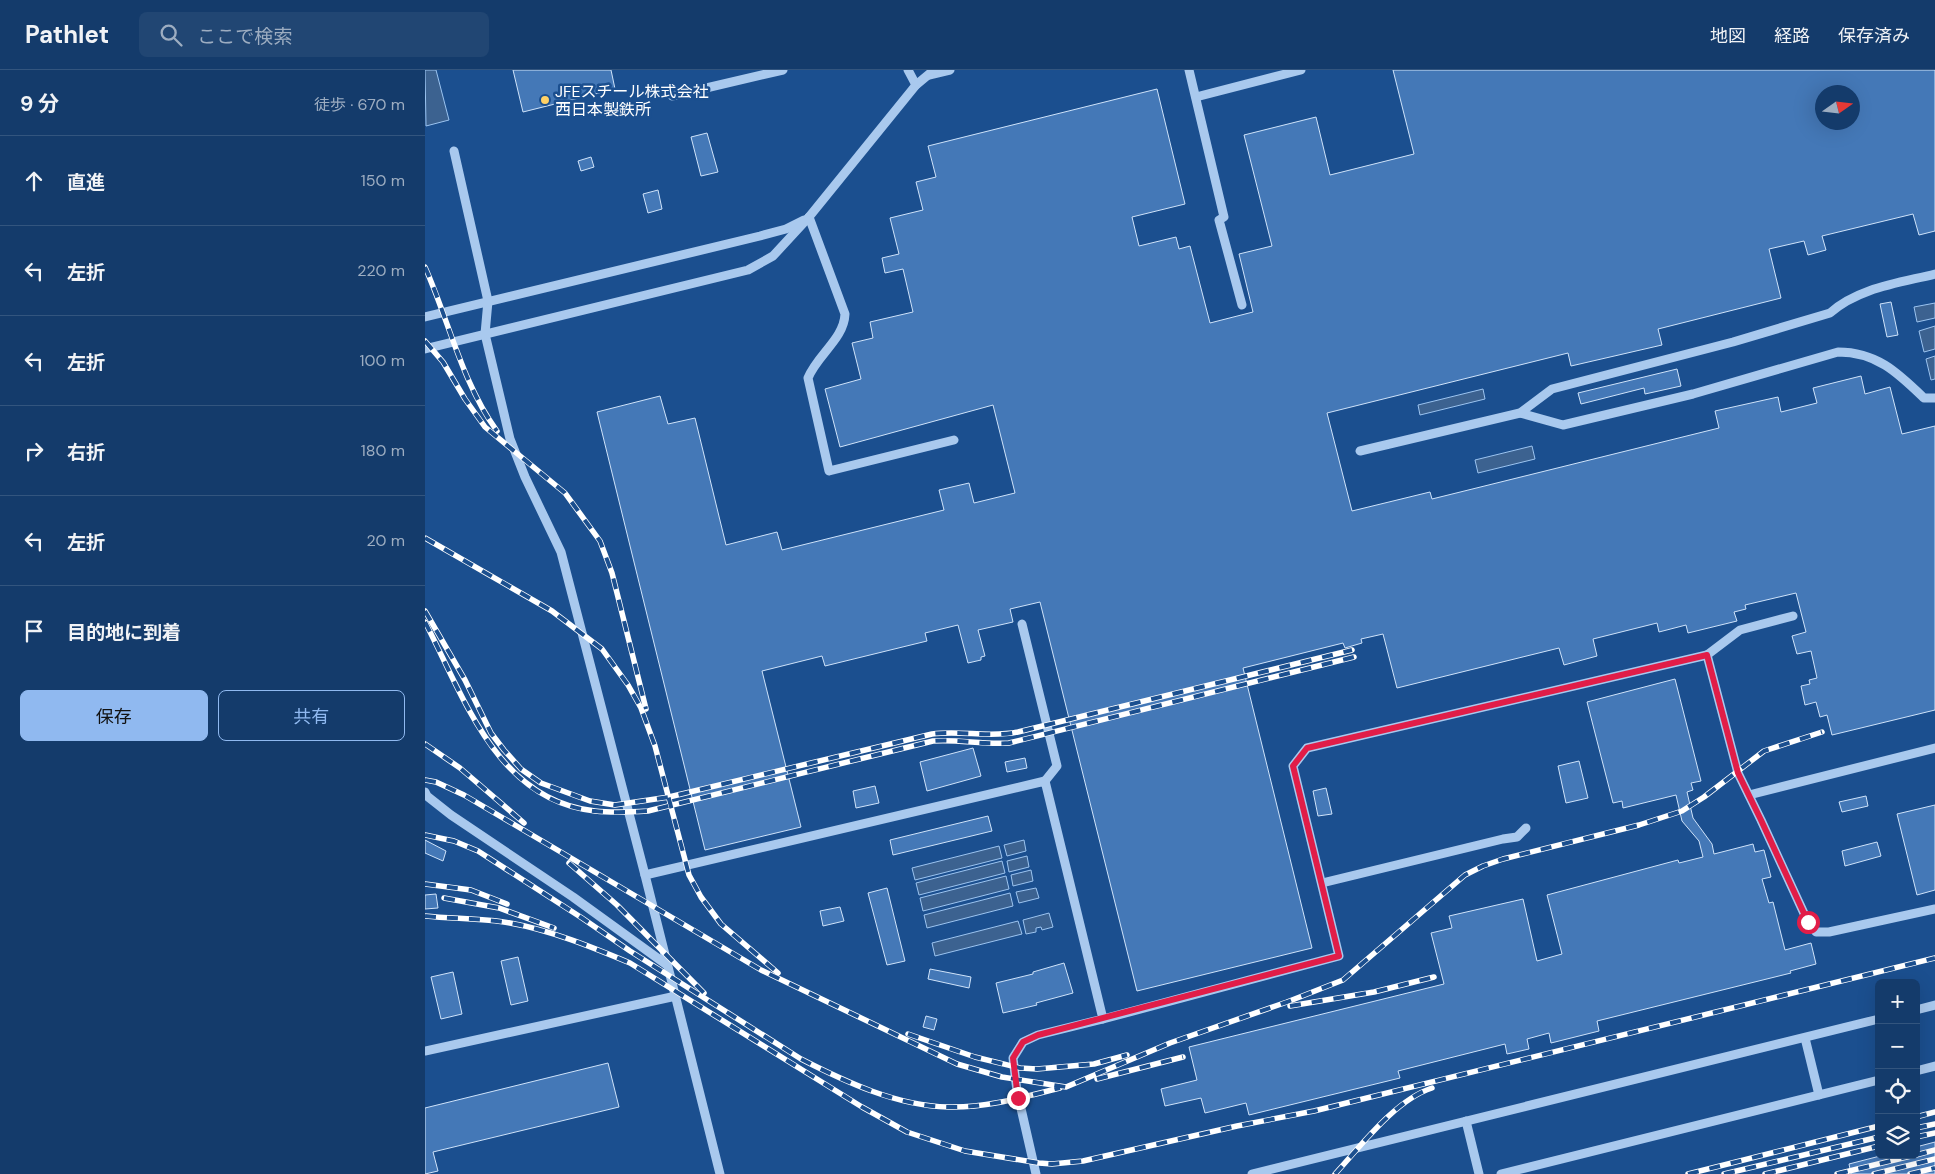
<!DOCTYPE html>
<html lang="ja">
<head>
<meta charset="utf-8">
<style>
  :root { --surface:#143b6b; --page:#214673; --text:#f1f3f6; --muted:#9dadc1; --line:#33557e; --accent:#90b9f0 }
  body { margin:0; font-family:"DM Sans","Noto Sans JP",sans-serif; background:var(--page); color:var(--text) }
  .controls { position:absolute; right:15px; bottom:15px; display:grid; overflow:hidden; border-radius:8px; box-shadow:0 5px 20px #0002 }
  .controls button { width:45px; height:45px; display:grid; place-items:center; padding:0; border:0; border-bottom:1px solid var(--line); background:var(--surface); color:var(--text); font:25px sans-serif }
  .compass { position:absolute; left:1390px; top:15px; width:45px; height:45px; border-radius:50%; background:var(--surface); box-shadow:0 5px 20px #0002; rotate:76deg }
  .stop { position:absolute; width:15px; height:15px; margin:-11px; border:4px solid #e11d48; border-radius:50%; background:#fff }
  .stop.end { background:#e11d48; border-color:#fff; box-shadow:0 1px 5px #0008 }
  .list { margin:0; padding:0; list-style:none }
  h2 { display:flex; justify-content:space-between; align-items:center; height:65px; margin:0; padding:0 20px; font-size:21px }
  h2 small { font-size:16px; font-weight:400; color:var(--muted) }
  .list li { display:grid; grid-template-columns:32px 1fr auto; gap:15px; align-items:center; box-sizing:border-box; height:90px; padding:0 20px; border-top:1px solid var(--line) }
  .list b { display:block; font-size:19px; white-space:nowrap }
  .list em { font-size:16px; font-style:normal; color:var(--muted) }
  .actions { display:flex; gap:10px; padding:15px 20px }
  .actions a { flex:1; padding:11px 0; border:1px solid var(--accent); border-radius:8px; text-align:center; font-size:18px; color:var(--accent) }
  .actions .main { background:var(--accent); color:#111 }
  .icon { flex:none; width:28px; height:28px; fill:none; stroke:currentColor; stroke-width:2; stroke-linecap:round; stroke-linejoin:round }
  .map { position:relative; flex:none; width:1510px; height:1104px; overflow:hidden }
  header { display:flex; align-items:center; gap:30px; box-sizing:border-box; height:70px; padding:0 25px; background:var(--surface); border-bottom:1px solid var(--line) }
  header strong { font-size:24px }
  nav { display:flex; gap:28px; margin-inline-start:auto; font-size:18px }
  .search { width:350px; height:45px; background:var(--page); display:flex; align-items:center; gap:12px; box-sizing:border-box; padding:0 18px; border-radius:8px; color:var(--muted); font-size:19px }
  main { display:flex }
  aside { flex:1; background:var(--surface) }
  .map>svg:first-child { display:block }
  .water { fill:#3c6290; stroke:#9cc4f0 }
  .building { fill:#4478b7; stroke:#cfe3fa; fill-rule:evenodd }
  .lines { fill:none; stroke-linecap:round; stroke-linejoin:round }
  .minor { stroke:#a9c9ee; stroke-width:9 }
  .rail-casing { stroke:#fff; stroke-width:5.5 }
  .rail { stroke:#1b4f8f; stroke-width:4; stroke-dasharray:11; stroke-linecap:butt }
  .route { stroke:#e11d48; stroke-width:6 }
  .poi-dot { fill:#ffd166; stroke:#1b4f8f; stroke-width:2 }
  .labels { text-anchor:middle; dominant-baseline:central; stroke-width:5; stroke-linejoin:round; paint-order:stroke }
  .poi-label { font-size:16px; fill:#fff; stroke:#1b4f8f; text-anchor:start }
</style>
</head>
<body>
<header>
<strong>Pathlet</strong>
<div class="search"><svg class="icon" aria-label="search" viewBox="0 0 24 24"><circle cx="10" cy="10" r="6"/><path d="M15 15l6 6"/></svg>ここで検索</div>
<nav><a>地図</a><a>経路</a><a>保存済み</a></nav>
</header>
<main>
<aside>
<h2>9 分<small>徒歩 · 670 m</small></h2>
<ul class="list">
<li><svg class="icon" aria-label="ahead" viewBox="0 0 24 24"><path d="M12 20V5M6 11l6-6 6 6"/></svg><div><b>直進</b></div><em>150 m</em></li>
<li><svg class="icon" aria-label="left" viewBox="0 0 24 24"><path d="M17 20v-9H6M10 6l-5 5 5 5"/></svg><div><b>左折</b></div><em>220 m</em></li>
<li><svg class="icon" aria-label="left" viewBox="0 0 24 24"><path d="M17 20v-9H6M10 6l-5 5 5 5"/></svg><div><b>左折</b></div><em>100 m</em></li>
<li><svg class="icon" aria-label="right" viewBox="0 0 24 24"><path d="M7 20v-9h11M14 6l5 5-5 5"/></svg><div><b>右折</b></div><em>180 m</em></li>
<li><svg class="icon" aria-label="left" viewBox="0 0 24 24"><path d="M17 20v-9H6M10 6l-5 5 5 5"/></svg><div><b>左折</b></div><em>20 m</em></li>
<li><svg class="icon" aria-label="arrive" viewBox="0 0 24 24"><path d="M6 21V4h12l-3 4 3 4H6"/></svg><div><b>目的地に到着</b></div></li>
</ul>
<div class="actions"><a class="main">保存</a><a>共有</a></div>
</aside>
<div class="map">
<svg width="1510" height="1104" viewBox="0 0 1510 1104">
  <rect width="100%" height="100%" fill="#1b4f8f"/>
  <g class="water">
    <polygon points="0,0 11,0 24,50 1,56"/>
    <polygon points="1510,233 1510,248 1492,252 1489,237"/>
    <polygon points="1510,256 1510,279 1499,282 1494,261"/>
    <polygon points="1510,286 1510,309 1506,310 1501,289"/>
    <polygon points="1058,319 1060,329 995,345 993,335"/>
    <polygon points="1107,376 1110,389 1053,403 1050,390"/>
    <polygon points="599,770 601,781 582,786 579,775"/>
    <polygon points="574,776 577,788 490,810 487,798"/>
    <polygon points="602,786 604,797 584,802 582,791"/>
    <polygon points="577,791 580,803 494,825 491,813"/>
    <polygon points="606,800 608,811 588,816 586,805"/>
    <polygon points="581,806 584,819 498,841 495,828"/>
    <polygon points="611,818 614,828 594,833 591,822"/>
    <polygon points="585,823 588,836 502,858 499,845"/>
    <polygon points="624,843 628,857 617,860 616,857 611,858 611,862 601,864 598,850"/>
    <polygon points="593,851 597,864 510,886 507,873"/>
  </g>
  <g class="building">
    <polygon points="88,0 186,0 190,19 98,42"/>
    <path d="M968 0H1510V161L1494 165 1488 144 1397 166 1401 180 1383 185 1379 171 1344 179 1356 228 1233 259 1237 275 1146 296 1143 283 902 343 927 441 1005 422 1007 429 1294 358 1290 341 1353 327 1356 342 1392 333 1388 318 1436 306 1440 324 1465 317 1477 364 1510 356V640L1407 665 1402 645 1395 647 1391 632 1380 635 1376 616 1385 614 1384 610 1392 608 1386 581 1372 584 1367 566 1381 562 1371 523 1320 535 1321 539 1309 542 1312 551 1263 563 1261 555 1234 562 1232 553 1168 569 1172 586 1139 595 1134 578 972 618 958 564 936 569 937 573 920 578 918 573 818 598 887 878 712 921 615 532 585 539 588 552 553 560 560 586 556 587V590L543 593 533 555 500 563 502 571 400 596 397 586 337 601 376 757 280 780 172 342 235 326 243 354 270 348 301 475 352 462 357 480 519 440 514 420 544 413 549 433 590 423 568 335 415 377 400 319 436 309 427 273 448 268 445 252 488 242 478 199 460 203 457 188 474 184 465 148 498 140 491 112 511 107 503 76 732 19 760 134 707 147 714 176 751 167 754 179 765 176 785 253 828 242 814 184 847 176 819 65 891 47 905 105 989 84ZM1398 22H1428V52H1398Z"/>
    <polygon points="282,63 293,102 276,106 266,67"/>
    <polygon points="166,87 169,97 156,101 153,91"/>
    <polygon points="233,120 237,139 223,143 218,124"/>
    <polygon points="1466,232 1473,265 1462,267 1455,234"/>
    <polygon points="1252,299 1256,316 1220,324 1219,318 1156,334 1153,323"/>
    <polygon points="1250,609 1276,711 1266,713 1268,720 1262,722 1268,748 1287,774 1289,784 1328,774 1330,782 1339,780 1346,807 1337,809 1344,833 1348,832 1360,880 1386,873 1391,894 1365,901 1366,903 1172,951 1174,961 1126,973 1124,963 1102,969 1104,979 1082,984 1080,974 973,1001 975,1008 824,1045 821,1033 780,1043 776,1028 740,1036 736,1019 772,1010 764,977 1019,914 1006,863 1027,858 1024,846 1098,829 1112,891 1137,884 1122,825 1253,790 1254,793 1278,787 1274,771 1257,751 1251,725 1198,738 1197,731 1188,733 1162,632"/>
    <polygon points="548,678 556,706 502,721 495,692"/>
    <polygon points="600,688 602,698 582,702 580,692"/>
    <polygon points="1154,691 1163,728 1141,733 1133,696"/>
    <polygon points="450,716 454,733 431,738 428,721"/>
    <polygon points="901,718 907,744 893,746 888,721"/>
    <polygon points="1441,726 1443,736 1417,742 1414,732"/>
    <polygon points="1510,735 1510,820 1492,825 1472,744"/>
    <polygon points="563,746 567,761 468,785 465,770"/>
    <polygon points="0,770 21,781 18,791 0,783"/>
    <polygon points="1452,772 1456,786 1420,796 1417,781"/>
    <polygon points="462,818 480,891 462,895 443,823"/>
    <polygon points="11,824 13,838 0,839 0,825"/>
    <polygon points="415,837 419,851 398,856 395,841"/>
    <polygon points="93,887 103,931 86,935 76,891"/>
    <polygon points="639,893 648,923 611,933 612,935 578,943 571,913 608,904 608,902"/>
    <polygon points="505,899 546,907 544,918 503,909"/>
    <polygon points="28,902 37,944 16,949 6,907"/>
    <polygon points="501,946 512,949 509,960 498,957"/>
    <polygon points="183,993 194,1037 8,1082 13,1101 0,1104 0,1038"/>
    <polygon points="1510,1072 1510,1104 1426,1104 1424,1094 1459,1085 1491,1085 1491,1077"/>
  </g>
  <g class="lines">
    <g class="minor">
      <polyline points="483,0 491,15"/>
      <polyline points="764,0 799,147 794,150 817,235"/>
      <polyline points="504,5 525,0"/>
      <polyline points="247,26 358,0"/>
      <polyline points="771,27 876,0"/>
      <polyline points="29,81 63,231 60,264 85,369 100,407 136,482 220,805 295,1104"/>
      <path d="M384 147 420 244C419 269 392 285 383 308L404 401 529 370"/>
      <polyline points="0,247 335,166 361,159 379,150"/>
      <polyline points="0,279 323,200 348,186 384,147 491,15 509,0"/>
      <path d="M1095 343 1138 355 1268 324 1413 282C1452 282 1473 303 1499 328H1510"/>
      <path d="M935 381 1095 343 1127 319 1308 272 1405 243C1433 218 1474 213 1510 204"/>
      <polyline points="597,554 632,696 620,711"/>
      <polyline points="1282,585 1315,560 1368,546"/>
      <polyline points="0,722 2,726 26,745 148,827 242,895"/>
      <polyline points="1324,725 1510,678"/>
      <polyline points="220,805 620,711 678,949 613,965 598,972 588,988 592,1021 611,1104"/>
      <polyline points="897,813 1078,769 1092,767 1101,758"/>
      <polyline points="1491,940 1510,935"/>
      <polyline points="678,949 914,886 868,696 882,678 1282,585 1313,703 1336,750 1383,852 1391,862 1404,862 1510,839"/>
      <polyline points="1380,968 1394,1025"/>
      <polyline points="0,981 251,926"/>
      <polyline points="1491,1001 1510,996"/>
      <polyline points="1041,1051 1054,1104"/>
      <polyline points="827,1104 1454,949"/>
      <polyline points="1076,1104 1454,1010"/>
    </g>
    <defs>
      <g id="rail">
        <path d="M0 197C24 251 37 313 72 361"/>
        <polyline points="0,271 18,292 40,329 60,357 140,423 175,471 187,503 221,639"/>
        <polyline points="0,468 127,541 177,579 203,615 216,638 230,676 264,805 276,827 296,854 353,903"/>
        <path d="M0 541 40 610 66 663 79 680 96 699 116 713 165 731 190 735 244 727 507 664C536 660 564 668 593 662L927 580"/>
        <path d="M0 552C39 627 72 731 170 741 188 743 206 742 223 741L508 671C533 669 559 675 584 673L929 587"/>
        <polyline points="0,674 35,698 99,753"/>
        <polyline points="0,710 11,712 39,725 336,900 532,994 577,1007 641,1017 745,973 862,932 918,910 1040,805 1058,796 1078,789 1214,755 1257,741 1279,727 1339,681 1397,662"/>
        <path d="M0 765 29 771 53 781 157 848 205 881 376 989C421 1012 472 1036 523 1037 561 1038 599 1027 635 1018"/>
        <polyline points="144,793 192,835 279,923"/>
        <polyline points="0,814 46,820 82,834"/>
        <polyline points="19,828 74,838 129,858"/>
        <path d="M0 846C28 849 57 848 85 853 125 860 167 877 205 893L437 1037 482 1062 540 1081 614 1093 627 1094 658 1091 812 1056 889 1041 1510 888"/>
        <polyline points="865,936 949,922 1009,907"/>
        <polyline points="483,964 550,987 595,998 612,999 669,994 702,985"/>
        <polyline points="672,1009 758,987"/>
        <polyline points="1491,1047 1510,1042"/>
        <polyline points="1491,1058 1510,1054"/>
        <polyline points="1491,1067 1510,1063"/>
        <polyline points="1491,1085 1510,1080"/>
        <path d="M910 1104C936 1076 970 1030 1007 1018"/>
        <polyline points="1263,1104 1454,1056"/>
        <polyline points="1299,1104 1454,1067"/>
        <polyline points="1340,1104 1454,1076"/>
        <polyline points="1412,1104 1490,1085"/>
        <polyline points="1449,1104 1510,1089"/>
        <polyline points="1485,1104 1510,1098"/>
      </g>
    </defs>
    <use href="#rail" class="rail-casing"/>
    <use href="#rail" class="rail"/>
  </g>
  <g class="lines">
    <polyline class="route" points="593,1028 588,988 598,972 613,965 914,886 868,696 882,678 1282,585 1313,703 1336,750 1383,852"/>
  </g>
  <circle class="poi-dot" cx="120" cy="30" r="5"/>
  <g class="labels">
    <g class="poi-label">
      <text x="130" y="21">JFEスチール株式会社<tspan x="130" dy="18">西日本製鉄所</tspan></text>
    </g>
  </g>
</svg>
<div class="controls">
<button>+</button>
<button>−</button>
<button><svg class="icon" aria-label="locate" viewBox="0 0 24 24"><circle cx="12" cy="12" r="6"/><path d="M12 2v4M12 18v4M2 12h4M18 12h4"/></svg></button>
<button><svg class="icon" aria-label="layers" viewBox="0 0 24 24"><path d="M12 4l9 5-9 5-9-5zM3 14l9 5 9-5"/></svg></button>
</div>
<svg class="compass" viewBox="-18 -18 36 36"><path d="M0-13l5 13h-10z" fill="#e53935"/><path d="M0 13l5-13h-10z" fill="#9dadc1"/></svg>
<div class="stop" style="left:1383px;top:852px"></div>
<div class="stop end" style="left:593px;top:1028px"></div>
</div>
</main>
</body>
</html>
